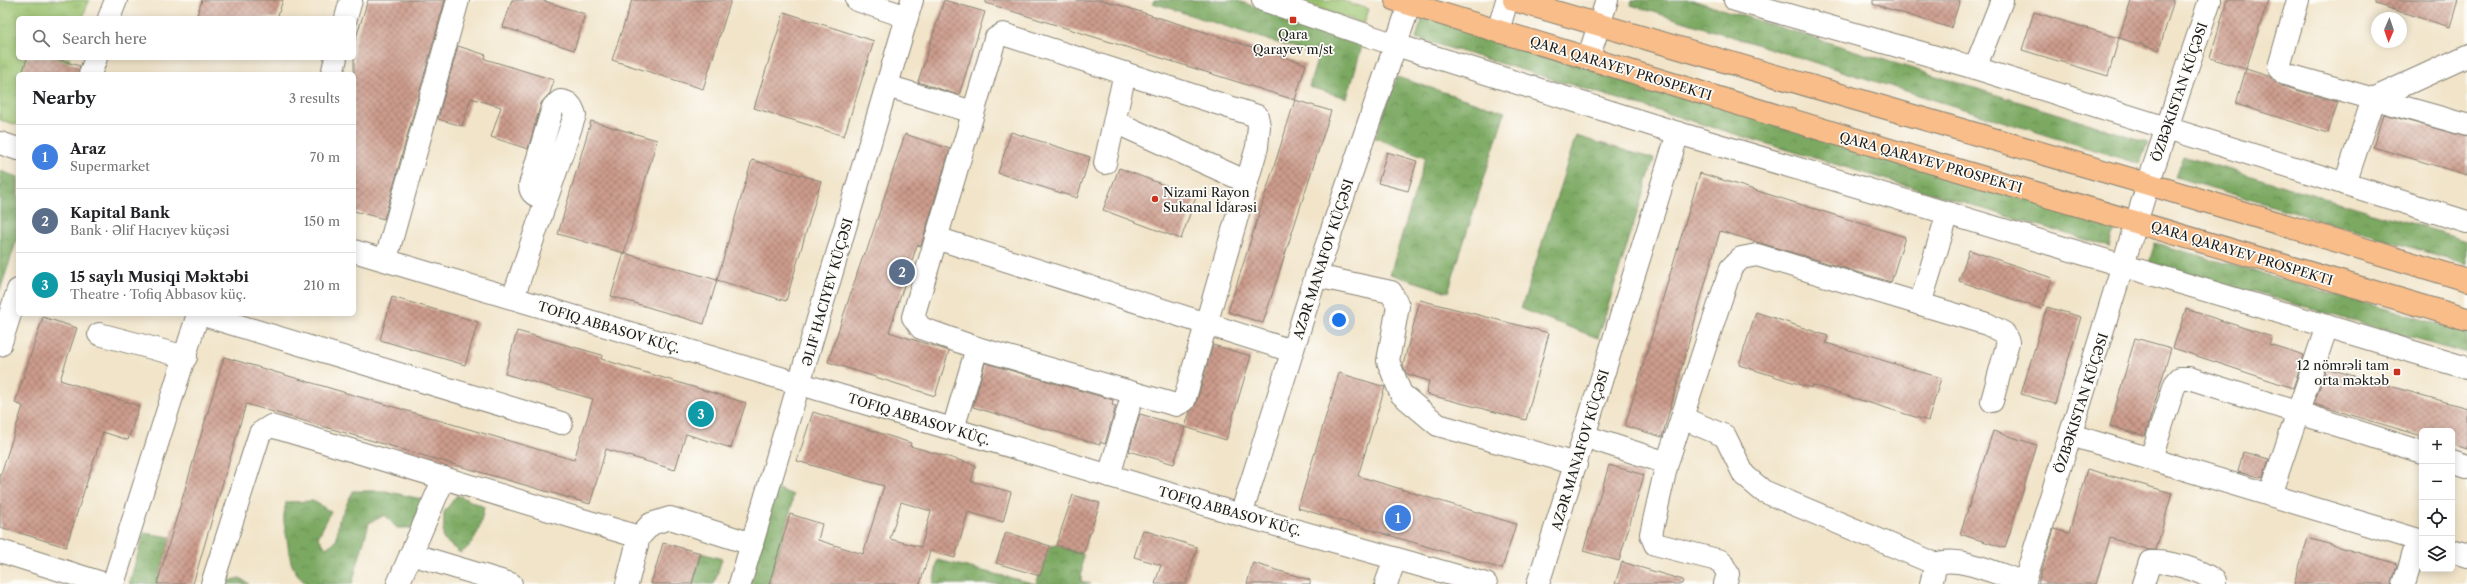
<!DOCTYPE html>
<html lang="en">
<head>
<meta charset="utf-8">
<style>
  :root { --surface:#fff; --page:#f2f2f2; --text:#202124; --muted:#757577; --line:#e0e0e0; --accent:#c8321e }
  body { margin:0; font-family:"Libre Caslon Text",serif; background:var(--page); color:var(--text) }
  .controls { position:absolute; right:12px; bottom:12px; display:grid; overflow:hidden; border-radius:6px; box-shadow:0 2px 10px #0003 }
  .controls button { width:36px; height:36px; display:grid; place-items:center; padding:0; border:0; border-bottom:1px solid var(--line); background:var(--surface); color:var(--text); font:20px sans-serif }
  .compass { position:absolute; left:2371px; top:12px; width:36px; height:36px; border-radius:50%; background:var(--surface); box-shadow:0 2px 10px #0003; rotate:182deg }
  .you { position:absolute; left:1339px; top:320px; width:14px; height:14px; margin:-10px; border:3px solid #fff; border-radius:50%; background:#1a73e8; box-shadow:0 0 0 6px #1a73e833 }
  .badge { display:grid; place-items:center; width:26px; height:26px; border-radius:50%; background:var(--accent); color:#fff; font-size:13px; font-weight:700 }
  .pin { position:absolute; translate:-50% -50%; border:2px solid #fff; box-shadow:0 1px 4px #0006 }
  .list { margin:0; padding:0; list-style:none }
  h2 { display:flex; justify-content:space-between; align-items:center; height:52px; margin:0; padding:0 16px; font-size:17px }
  h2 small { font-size:13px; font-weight:400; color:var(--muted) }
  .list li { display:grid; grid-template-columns:26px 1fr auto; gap:12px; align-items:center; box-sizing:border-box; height:64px; padding:0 16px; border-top:1px solid var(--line) }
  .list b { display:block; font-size:15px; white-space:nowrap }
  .list p { margin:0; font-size:13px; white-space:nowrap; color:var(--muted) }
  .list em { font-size:13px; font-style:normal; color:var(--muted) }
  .icon { flex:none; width:22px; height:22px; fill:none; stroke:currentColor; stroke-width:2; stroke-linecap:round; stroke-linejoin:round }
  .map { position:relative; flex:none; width:2467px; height:584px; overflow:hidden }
  .search { position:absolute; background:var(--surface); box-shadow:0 2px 10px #0003; left:16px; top:16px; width:340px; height:44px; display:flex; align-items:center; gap:10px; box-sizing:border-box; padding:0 14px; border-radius:6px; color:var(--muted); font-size:15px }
  .panel { position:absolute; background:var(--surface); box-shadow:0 2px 10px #0003; left:16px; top:72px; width:340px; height:244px; border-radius:6px }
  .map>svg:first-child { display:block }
  .green { fill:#9bc36f; stroke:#5c7046 }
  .forest { fill:url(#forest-crowns); stroke:#4c623f }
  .park { fill:url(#park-tufts); stroke:#5c7046 }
  .building { fill:url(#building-cross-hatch); fill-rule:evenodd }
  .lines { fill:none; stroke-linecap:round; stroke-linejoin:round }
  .minor-casing { stroke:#868072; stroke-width:24 }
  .major-casing { stroke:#868072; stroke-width:24 }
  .minor { stroke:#fff; stroke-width:22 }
  .major { stroke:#f8bd89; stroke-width:22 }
  .poi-dot { fill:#c8321e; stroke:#fdfcf7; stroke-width:1.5 }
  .labels { text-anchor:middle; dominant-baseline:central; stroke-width:3.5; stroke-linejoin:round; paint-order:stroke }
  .poi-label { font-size:13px; fill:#1c1c1c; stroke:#fdfcf7 }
  .street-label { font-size:13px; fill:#1c1c1c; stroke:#fdfcf7 }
</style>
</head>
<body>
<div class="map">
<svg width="2467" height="584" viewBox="0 0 2467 584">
  <defs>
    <pattern id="forest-crowns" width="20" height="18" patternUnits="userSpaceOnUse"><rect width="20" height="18" fill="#7ca962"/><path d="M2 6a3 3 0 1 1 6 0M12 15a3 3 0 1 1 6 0" fill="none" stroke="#658950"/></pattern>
    <pattern id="park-tufts" width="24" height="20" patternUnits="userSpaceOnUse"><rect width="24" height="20" fill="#9bc36f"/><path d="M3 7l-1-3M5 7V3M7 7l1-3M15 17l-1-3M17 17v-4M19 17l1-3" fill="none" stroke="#85a760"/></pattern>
    <pattern id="building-cross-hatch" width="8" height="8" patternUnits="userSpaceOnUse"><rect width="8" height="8" fill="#cc9c8c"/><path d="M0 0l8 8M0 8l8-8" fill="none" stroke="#a57e72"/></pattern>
  </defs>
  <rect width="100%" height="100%" fill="#fdfcf7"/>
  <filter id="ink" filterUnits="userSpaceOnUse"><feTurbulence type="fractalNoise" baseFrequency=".025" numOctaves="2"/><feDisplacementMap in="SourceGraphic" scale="8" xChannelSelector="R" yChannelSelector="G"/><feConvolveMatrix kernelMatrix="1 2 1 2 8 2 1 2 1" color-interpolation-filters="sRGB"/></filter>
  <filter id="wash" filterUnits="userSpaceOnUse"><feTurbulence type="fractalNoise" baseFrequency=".012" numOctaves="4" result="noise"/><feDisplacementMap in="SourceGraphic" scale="16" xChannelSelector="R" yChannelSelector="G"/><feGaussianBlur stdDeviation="0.9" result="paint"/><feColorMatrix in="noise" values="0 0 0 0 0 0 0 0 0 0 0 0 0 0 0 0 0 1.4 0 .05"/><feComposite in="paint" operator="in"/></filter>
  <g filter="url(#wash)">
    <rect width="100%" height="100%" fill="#f1e4c9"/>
    <polygon class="green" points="1295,0 1340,0 1369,9 1364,24"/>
    <g class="forest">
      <polygon points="1154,0 1235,0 1363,43 1347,98 1309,87 1318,56 1153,3"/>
      <polygon points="1632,0 1692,0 2148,142 2139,164 1631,5"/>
      <polygon points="1424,13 2117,223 2110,247 1416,38"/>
      <polygon points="1397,77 1505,112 1448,292 1390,274 1426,157 1375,138"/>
      <polygon points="1576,136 1654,159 1598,338 1521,309"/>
      <polygon points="2183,156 2467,240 2467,264 2175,177"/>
      <polygon points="0,171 18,177 18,236 0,291"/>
      <polygon points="2155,243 2467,332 2467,354 2149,262"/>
      <polygon points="776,488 793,495 790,514 769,584 749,584"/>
      <path d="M353 491H385L422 499 426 508 412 528H397L385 515 369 523 352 584H306C289 566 291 563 287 539 284 520 282 523 286 502L314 501 331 512 318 537 326 548 336 541 339 520Z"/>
      <path d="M457 495 484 507C481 525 477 544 460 553L443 539 444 512Z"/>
      <polygon points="144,533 171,537 157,584 129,584"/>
      <polygon points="1056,545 1083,554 1081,581 1091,584 933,584 938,560 1036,584 1050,546"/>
      <polygon points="701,553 722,559 714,584 692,584"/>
      <polygon points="240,578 249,584 220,584 220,583"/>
    </g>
    <polygon class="park" points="0,0 89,0 83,18 18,18 18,58 70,58 65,74 18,74 18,125 0,120"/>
    <g id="blocks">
      <g class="building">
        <polygon points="202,0 283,0 277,18 196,18"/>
        <polygon points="368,0 445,0 384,219 354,211 354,44"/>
        <polygon points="512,0 541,0 585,14 574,50 503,27"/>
        <polygon points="632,0 731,0 703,89 612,60"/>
        <polygon points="944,0 985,12 959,95 918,82"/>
        <polygon points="986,0 1103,0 1306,64 1295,100 986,3"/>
        <polygon points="1873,0 1960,0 1951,28 1873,4"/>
        <polygon points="2131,0 2174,0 2159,50 2119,38"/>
        <polygon points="2227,0 2268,0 2246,69 2210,58"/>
        <polygon points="2375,0 2458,0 2450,27 2375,4"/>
        <polygon points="784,12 874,41 844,136 754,108"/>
        <polygon points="2034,12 2119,38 2108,76 2022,50"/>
        <polygon points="458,46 486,55 485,59 554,80 550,93 541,103 528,149 491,137 501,107 471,98 462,126 438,119"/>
        <polygon points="27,58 53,58 80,66 78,74 22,74"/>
        <polygon points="2246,69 2271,77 2282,86 2338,102 2328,133 2236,104"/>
        <polygon points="1295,100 1331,111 1263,323 1228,312"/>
        <polygon points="2383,114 2467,137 2467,175 2373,147"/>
        <polygon points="591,121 657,140 624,253 558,234"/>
        <polygon points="1011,132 1090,157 1077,198 998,173"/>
        <polygon points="905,134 950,149 921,246 917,245 889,332 949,351 935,396 828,362 864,253 866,253"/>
        <polygon points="1387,152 1417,161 1408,191 1378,183"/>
        <polygon points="752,160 821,181 786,301 717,280"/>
        <polygon points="1119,168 1196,197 1181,239 1103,210"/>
        <polygon points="1700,173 1905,237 1891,282 1720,231 1662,437 1625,426"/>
        <polygon points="1969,250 2052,278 2042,309 1959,281"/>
        <polygon points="624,253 717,280 704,324 611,296"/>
        <polygon points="392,297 478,322 465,365 380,340"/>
        <polygon points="1420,300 1549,333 1526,420 1426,394 1429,381 1407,374 1403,365"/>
        <polygon points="2047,307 2081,317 2055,404 2021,394"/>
        <polygon points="2186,309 2272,337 2269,344 2304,355 2293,388 2173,348"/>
        <polygon points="1756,312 1828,336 1826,343 1941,378 1928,421 1812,385 1811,388 1739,365"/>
        <polygon points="43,317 77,328 60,380 139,406 128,440 103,432 66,547 0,527 0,477 23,406 15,403"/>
        <polygon points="517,331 602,355 601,359 746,403 731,448 686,434 675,470 606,449 590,504 246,404 193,584 157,584 224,357 574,460 593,399 505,374"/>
        <polygon points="2135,338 2171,348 2145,436 2110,426"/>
        <polygon points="1213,345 1251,356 1226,440 1185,427 1190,412 1196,404"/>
        <polygon points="985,363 1113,400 1112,405 1116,406 1105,444 1100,442 1100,445 973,407"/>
        <polygon points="2326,368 2467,408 2467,449 2452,444 2452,431 2422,431 2422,436 2314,404"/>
        <polygon points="1339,373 1385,387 1358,476 1516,524 1502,569 1298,508"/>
        <path d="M813 412 911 443 910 446 976 465 971 481 1011 492 1003 522 968 512 955 558 930 551 920 584H769L790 514 822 524 818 540 863 554 884 486 797 461ZM901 502 931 511 921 547 890 539Z"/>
        <polygon points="1140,414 1185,427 1174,464 1129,451"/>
        <polygon points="1993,431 2037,445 2005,548 1960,534"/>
        <polygon points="2243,452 2269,459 2263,478 2238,472"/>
        <polygon points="1609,465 1644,475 1619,561 1583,551"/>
        <polygon points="2087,469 2172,493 2156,550 2149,550 2110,538 2096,584 2038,584 2054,529 2069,533"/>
        <polygon points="1073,495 1100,503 1083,554 1056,545"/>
        <polygon points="1143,530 1197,547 1186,584 1155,584 1161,565 1134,557"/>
        <polygon points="1006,532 1050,546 1040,576 996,563"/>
        <polygon points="2308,538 2397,564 2392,584 2294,584"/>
        <polygon points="663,543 701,553 692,584 651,584"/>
        <polygon points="1622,562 1683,580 1682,584 1615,584"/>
        <polygon points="1253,563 1310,580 1310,584 1247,584"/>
      </g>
    </g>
  </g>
  <g filter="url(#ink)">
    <use href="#blocks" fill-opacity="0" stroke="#868072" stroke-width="1"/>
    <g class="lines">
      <defs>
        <g id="minor">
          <polyline points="857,0 907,17"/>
          <polyline points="1263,0 1396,45 1678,133 2467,368"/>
          <polyline points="1735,0 1975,68 2467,222"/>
          <polyline points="2298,0 2279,67 2285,74 2467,125"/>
          <polyline points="109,18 116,0"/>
          <polyline points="346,18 351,0"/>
          <polyline points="1498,31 1507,0"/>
          <polygon points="1003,34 1257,116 1259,126 1257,147 1184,401 1176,405 977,348 921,328 913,317 995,39"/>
          <polyline points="1588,59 1607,0"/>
          <polyline points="1975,68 2002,0"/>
          <polyline points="90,74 96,58"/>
          <polyline points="332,74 336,58"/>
          <polyline points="887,86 973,112"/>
          <polyline points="1115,122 1247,182"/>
          <polyline points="0,143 18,149"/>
          <polyline points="1105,163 1125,73"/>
          <polyline points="2345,184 2373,99 2467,56"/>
          <polyline points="936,238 1292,351"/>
          <polyline points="354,251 1241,515 1486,584"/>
          <polyline points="386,259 458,0"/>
          <polyline points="1316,276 1391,292 1398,306 1388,361 1401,394 1438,425 1576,464"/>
          <path d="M513 298 575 115C572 105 569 102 560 101L553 107 530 185C530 195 537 196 546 199"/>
          <polyline points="1920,304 1948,213"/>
          <polyline points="200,314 561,423"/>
          <polyline points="99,334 186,357"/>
          <polyline points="0,345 18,290"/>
          <polyline points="1682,418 1725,436 1744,475 1763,491 1936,564"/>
          <polyline points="953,429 977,348"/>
          <polyline points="2071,435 2422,541"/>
          <polyline points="1584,436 1667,463"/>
          <polyline points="2151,458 2175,384 2180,378 2189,378 2422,452"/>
          <polyline points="2452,462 2467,467"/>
          <polyline points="1109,476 1133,393"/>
          <polyline points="2270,495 2327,326"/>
          <polyline points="1241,515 1316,276 1411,0"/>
          <polyline points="0,551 105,584"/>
          <polyline points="2452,551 2467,556"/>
          <polyline points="411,554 511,584"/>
          <polyline points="113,584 198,314"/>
          <polyline points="212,584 260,433 271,426 639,537"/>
          <polyline points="398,584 444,478"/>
          <polyline points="627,584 639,537 651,524 670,518 752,544"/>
          <polyline points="740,584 912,0"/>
          <polyline points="1386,584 1395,559"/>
          <polyline points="1538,584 1678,133"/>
          <polyline points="1725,584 1728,574 1721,561 1655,544 1651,534 1667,463 1731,268 1741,258 1757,255 1987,324 2004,333 2008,342 1992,401"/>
          <path d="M1931 584 1936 564C1957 554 2002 576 2025 583"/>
          <polyline points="2024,584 2148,184 2210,0"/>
          <path d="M2143 584 2150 562C2169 561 2199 569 2215 581V584"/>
          <polyline points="2404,584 2418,540"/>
        </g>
        <g id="major">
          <polyline points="1396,0 1913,157 2467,319"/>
          <polyline points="1514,0 2148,184 2467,280"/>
        </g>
      </defs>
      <use href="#minor" class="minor-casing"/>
      <use href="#major" class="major-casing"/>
      <use href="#minor" class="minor"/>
      <use href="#major" class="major"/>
    </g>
  </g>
  <g class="poi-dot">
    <rect x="1289" y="16" width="8" height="8" rx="2"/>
    <circle cx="1155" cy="199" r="4"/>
    <rect x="2393" y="368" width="8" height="8" rx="2"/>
  </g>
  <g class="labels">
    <g class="poi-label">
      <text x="1293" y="34">Qara<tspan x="1293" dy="15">Qarayev m/st</tspan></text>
      <text x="1163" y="192" text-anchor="start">Nizami Rayon<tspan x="1163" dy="15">Sukanal İdarəsi</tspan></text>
      <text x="2389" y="365" text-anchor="end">12 nömrəli tam<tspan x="2389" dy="15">orta məktəb</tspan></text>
    </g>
    <g class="street-label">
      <text transform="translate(1621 68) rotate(17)">QARA QARAYEV PROSPEKTI</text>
      <text transform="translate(2179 92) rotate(-71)">ÖZBƏKISTAN KÜÇƏSI</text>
      <text transform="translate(1931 162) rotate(16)">QARA QARAYEV PROSPEKTI</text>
      <text transform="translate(2242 253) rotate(17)">QARA QARAYEV PROSPEKTI</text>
      <text transform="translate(1323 259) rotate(-72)">AZƏR MANAFOV KÜÇƏSI</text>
      <text transform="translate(827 292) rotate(-74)">ƏLIF HACIYEV KÜÇƏSI</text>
      <text transform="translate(609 327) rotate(17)">TOFIQ ABBASOV KÜÇ.</text>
      <text transform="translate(2081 403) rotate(-72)">ÖZBƏKISTAN KÜÇƏSI</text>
      <text transform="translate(919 419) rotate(17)">TOFIQ ABBASOV KÜÇ.</text>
      <text transform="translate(1580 450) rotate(-73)">AZƏR MANAFOV KÜÇƏSI</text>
      <text transform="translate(1230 511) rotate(16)">TOFIQ ABBASOV KÜÇ.</text>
    </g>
  </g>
</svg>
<div class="controls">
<button>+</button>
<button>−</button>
<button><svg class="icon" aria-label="locate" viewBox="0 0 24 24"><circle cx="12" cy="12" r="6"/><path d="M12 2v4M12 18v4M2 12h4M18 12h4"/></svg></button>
<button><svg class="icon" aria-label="layers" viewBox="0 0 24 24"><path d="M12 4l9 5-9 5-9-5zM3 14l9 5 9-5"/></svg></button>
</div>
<svg class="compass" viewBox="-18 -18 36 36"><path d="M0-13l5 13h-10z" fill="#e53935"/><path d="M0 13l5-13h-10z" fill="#757577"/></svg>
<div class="you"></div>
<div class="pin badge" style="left:1398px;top:518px;background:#3f7fe0">1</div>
<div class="pin badge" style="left:902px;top:272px;background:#5c6f8a">2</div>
<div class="pin badge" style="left:701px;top:414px;background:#0f9aa8">3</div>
<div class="search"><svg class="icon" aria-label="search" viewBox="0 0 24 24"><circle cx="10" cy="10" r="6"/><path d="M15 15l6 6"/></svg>Search here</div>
<section class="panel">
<h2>Nearby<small>3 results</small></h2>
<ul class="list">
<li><span class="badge" style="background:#3f7fe0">1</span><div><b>Araz</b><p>Supermarket</p></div><em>70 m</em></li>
<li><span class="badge" style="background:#5c6f8a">2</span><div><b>Kapital Bank</b><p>Bank · Əlif Hacıyev küçəsi</p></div><em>150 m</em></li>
<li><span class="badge" style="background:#0f9aa8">3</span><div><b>15 saylı Musiqi Məktəbi</b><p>Theatre · Tofiq Abbasov küç.</p></div><em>210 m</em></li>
</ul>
</section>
</div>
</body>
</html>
